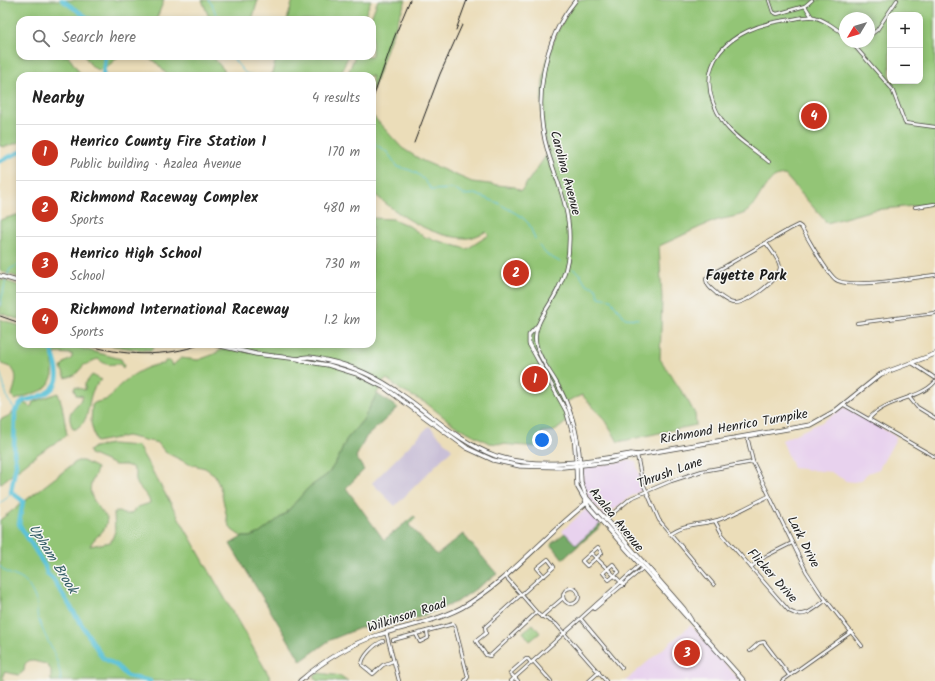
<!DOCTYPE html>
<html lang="en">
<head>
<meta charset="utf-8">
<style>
  :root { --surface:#fff; --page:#f2f2f2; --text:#222; --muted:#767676; --line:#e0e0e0; --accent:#c8321e }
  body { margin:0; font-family:Kalam,sans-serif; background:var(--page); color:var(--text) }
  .controls { position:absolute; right:12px; top:12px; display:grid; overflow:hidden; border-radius:8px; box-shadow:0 2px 6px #0003 }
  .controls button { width:36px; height:36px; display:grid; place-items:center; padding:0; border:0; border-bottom:1px solid var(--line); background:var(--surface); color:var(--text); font:20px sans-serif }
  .compass { position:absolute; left:839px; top:12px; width:36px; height:36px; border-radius:50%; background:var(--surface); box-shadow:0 2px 6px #0003; rotate:232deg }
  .you { position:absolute; left:542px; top:440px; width:14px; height:14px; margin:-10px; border:3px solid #fff; border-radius:50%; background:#1a73e8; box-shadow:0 0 0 6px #1a73e833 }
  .badge { display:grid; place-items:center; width:26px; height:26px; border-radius:50%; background:var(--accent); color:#fff; font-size:13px; font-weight:700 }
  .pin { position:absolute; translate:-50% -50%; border:2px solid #fff; box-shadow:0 1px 4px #0006 }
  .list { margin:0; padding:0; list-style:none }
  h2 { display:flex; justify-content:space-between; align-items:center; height:52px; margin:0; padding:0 16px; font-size:17px }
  h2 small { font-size:13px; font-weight:400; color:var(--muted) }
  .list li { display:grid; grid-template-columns:26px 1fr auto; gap:12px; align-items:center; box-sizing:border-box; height:56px; padding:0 16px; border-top:1px solid var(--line) }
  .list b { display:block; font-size:15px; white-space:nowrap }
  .list p { margin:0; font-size:13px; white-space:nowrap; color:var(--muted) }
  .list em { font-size:13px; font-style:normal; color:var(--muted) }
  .icon { flex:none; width:22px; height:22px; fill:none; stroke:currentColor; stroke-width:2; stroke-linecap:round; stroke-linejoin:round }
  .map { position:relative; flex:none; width:935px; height:681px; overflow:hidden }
  .search { position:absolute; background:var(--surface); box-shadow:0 2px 6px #0003; left:16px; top:16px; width:360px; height:44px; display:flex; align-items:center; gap:10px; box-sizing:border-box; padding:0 14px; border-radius:12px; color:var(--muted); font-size:15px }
  .panel { position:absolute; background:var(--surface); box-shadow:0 2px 6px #0003; left:16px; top:72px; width:360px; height:276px; border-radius:12px }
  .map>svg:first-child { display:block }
  .built { fill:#e8d2ee }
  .industrial { fill:#c9bfd7 }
  .green { fill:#93c576; stroke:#587049; fill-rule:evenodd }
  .forest { fill:#76aa67; stroke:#496342 }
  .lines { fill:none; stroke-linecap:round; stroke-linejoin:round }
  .stream { stroke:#5bc2d8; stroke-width:1 }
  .river { stroke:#5bc2d8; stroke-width:4.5 }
  .minor-casing { stroke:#3b3934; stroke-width:4 }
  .tertiary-casing { stroke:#3b3934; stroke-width:4.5 }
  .secondary-casing { stroke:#3b3934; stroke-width:5 }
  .minor { stroke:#fff; stroke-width:2.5 }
  .tertiary { stroke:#fff; stroke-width:3 }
  .secondary { stroke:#fff; stroke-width:3.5 }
  .rail { stroke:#1c1c1c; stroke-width:1 }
  .labels { text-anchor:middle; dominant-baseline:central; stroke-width:3; stroke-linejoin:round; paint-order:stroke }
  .street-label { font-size:13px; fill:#1c1c1c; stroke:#f6f6f2 }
  .neighbourhood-label { font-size:14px; font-weight:bold; fill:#1c1c1c; stroke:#f6f6f2 }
  .water-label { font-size:14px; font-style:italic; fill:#355e67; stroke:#f6f6f2 }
</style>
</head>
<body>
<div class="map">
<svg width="935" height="681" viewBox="0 0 935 681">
  <rect width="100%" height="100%" fill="#f6f6f2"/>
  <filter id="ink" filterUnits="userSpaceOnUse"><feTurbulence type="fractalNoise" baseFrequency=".025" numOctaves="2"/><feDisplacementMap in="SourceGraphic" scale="8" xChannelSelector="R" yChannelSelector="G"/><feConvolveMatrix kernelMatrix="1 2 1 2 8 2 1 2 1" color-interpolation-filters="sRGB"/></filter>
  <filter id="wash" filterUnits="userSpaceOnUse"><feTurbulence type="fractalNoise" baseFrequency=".012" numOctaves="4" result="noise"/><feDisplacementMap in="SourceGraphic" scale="16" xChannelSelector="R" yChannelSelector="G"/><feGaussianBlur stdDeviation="0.9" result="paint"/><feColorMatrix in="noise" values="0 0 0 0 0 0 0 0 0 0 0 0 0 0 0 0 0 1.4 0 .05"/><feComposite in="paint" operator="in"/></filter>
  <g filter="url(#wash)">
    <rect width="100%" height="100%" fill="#ebddb9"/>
    <g class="built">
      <polygon points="845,407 897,437 879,469 868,473 860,481 853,482 846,481 831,472 793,468 782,440 822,422"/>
      <polygon points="633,460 636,462 643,489 627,499 605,517 589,498 583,485 582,471 586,467"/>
      <polygon points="587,508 601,523 576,545 562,531"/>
      <polygon points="691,625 740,681 625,681"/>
    </g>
    <polygon class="industrial" points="429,426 452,449 395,506 372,483"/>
    <g class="green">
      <polygon points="0,0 164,0 156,20 20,20 20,56 68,56 82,76 20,76 20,142 5,147 0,146"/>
      <polygon points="202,0 258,0 252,20 210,20"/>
      <polygon points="293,0 371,0 363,20 287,20"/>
      <polygon points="378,0 406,0 390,40 372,92 372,76 347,76 355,56 372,56 372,20 370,20"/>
      <path d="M576 0H935V204L873 210 827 223 785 175C762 176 762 202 745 213 737 217 724 218 715 221 696 228 678 238 659 246L662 298 660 359 688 401 695 414 696 425 618 442 606 421 582 395 563 403 569 420 555 431 542 432 538 447 489 443 454 425 426 403 402 391 387 379 383 382 363 420 346 440 338 459 328 474 308 488 286 513 260 533 250 537H242L232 530 228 523 221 490 215 475 205 468 189 464 165 452 158 443 127 436 96 442 91 423 92 405C97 400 104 402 109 398 112 396 114 391 117 388 128 377 148 364 164 364L165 361H170L172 366 181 358 198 360 212 355 232 344H372V218L393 219 409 226 425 237 467 249 489 235 486 232C480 234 471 239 465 238 430 237 397 214 372 192V115L402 148 423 161 472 182 515 187 521 191 548 153C534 98 543 47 576 0ZM890 15H920V81H890ZM845 18H869V42H845Z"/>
      <path d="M85 56H119C104 70 97 78 85 56Z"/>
      <polygon points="140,56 212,56 224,70 225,76 168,76 155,61"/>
      <polygon points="277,56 348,56 340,76 271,76"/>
      <polygon points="20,214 20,278 0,271 0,220"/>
      <polygon points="0,279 20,286 20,320 0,313"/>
      <path d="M0 319 20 326V344H71L84 349 121 359 124 365 123 368 120 364C107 364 109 367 98 359 92 360 90 364 84 365L75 375 66 378 61 368 64 363 72 358V354L56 353 53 358V375L49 384 43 390 15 400 12 395C14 387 20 375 11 368 7 365 3 366 0 362Z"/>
      <polygon points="103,344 154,344 152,350 140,350"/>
      <path d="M92 375 102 380C86 390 92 410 83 423 81 425 78 427 76 429H73C64 409 76 410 83 396L76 395 74 389 75 387 85 390V384Z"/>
      <polygon points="58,393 62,405 67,435 38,454 0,484 0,420 10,415 24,403 31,407 33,402"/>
      <path d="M111 444 138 446 272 681H51V670L46 664 29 660 25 664 24 671 19 675 4 672 3 676 4 681H0V520L77 461H83L97 468C96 475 93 478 91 484 87 497 100 508 107 518 106 535 96 533 90 546L111 542 115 531 114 513 117 511 123 514H130L138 507 150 503C148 491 133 488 136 474L132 467 125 465H115L90 454 89 451 94 447Z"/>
      <polygon points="533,624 540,633 530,641 523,632"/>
      <polygon points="319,673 341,676 348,681 317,681 313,676"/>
    </g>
    <g class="forest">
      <polygon points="377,394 398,408 366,437 356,457 364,470 346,488 384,540 414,516 416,518 409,525 437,555 463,534 497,574 457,602 415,619 360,628 330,640 301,661 230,544 242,537 250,537 260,533 286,513 308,488 328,474 338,459 346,440 363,420"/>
      <polygon points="600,524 601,526 563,559 551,544 565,533 576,545"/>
    </g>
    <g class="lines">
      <g class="stream">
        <polyline points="208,0 212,4 218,20"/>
        <polyline points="231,56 245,73 253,76"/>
        <path d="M372 142 387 152 398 167C417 171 421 175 432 190L453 189 464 195 475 194 498 203 522 217 529 224 535 239"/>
        <polyline points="539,246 547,255 560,262"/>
        <polyline points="573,269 580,274 586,284 596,288 599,297 610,299 625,318 638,319"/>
        <polyline points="7,276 10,269 20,264"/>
        <polyline points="0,306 6,279"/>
        <polyline points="0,372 8,400 15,409"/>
        <polyline points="0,503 7,498 11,492"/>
        <path d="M0 566C7 577 20 574 27 584 31 588 35 598 37 603 38 608 36 613 38 618 45 640 60 657 61 681"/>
      </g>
      <g class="river">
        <polyline points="62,0 91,20"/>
        <polyline points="103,76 105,56"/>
        <polyline points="0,161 20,152"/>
        <path d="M49 344C63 378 63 393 23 401L15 411 14 452 16 464 11 492 23 501 19 524 45 566 47 574 53 579 102 657 117 666 127 676 150 681"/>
      </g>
    </g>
  </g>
  <g filter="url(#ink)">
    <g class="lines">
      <defs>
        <g id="minor">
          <polyline points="769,0 773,12 777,14 805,6"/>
          <polyline points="812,17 805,6 812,0"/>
          <polyline points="869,36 877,30 897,0"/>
          <polyline points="851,42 892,89 905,123 935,127"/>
          <polyline points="853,44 857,42"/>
          <path d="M769 162C755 150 734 138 723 122 686 65 730 27 787 20 795 19 806 16 814 17 824 20 837 28 845 36"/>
          <polyline points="915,207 935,204"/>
          <path d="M766 243C771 250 779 259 780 267 780 280 745 305 733 303 727 302 722 297 717 294 712 289 707 287 706 279L710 275 790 229 798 225 801 227C810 241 823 268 835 279 847 290 916 277 935 275"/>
          <polyline points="857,323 935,313"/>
          <polyline points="912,363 935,378"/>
          <polyline points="909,397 917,407 935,418"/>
          <polyline points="844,405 935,457"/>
          <path d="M869 419C884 399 919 400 935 382"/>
          <polyline points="747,436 753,462 806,571 819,591 862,646"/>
          <polyline points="637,455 642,481 659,520 714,585"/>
          <polyline points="605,520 631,498 671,481 702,471 753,462"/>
          <path d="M715 521 722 534 789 611C804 620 814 609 826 600"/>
          <path d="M670 534C683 523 702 525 718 520 736 514 752 504 769 496"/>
          <polygon points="598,547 602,553 587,566 582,561"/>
          <polyline points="591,553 624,585"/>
          <polygon points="548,559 554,567 544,576 537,568"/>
          <polygon points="613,564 619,572 609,580 603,573"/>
          <polyline points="751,567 766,556 792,543"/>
          <polyline points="505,576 539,615 556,624 606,681"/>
          <circle cx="571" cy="596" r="8"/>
          <polyline points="594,609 643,568"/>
          <polyline points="536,613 490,656 486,655 476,641 486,633 485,627 543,575"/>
          <polyline points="541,617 563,598"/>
          <polyline points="581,619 622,668"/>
          <polyline points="386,632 399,681"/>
          <polyline points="416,634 420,642 428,638 427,631"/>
          <polyline points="393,640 453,624 455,627 468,677 465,681"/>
          <path d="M383 641C375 644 362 656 362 665L373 674 383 665 393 661"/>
          <polyline points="750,651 759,643 764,642 789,675"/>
          <polyline points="533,661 551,681"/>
          <polyline points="511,681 641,564"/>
          <polyline points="518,681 510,673 526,659 528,659 531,663"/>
          <polyline points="589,681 599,672"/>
          <polyline points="782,681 851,632"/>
        </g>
        <g id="tertiary">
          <path d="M576 0C542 41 533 102 548 152 557 182 571 210 569 243 569 259 565 275 558 289 550 307 532 324 536 344 539 358 549 370 556 382 571 407 578 432 580 462"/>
          <polyline points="538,325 529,335 529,344 566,411 574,438 576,462"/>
        </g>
        <g id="secondary">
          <polyline points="0,276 20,282"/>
          <polyline points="212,344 256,354 299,359 303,361 328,365 357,374 385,388 467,448 493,460 520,466 563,467 611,462 637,455 810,425 835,411 881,374 935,354"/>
          <path d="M299 359C307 355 317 358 325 360 354 366 379 378 402 395 433 416 460 443 496 456 539 470 588 461 631 454L637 455"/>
          <polyline points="576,464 577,486 589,507 744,681"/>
          <polyline points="580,464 581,482 587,498 684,609 691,620"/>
          <path d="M300 681C323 661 348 645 378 635 406 626 434 622 461 608 508 582 546 534 589 501"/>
        </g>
      </defs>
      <use href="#minor" class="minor-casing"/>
      <use href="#tertiary" class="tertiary-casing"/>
      <use href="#secondary" class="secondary-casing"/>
      <use href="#minor" class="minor"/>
      <use href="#tertiary" class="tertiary"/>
      <use href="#secondary" class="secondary"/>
      <g class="rail">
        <polyline points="456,30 467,0"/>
        <polyline points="372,101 394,38 410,0"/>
        <polyline points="414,143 440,74 462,25"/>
        <polyline points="0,316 20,323"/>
        <path d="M84 344C122 356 164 358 202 344"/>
      </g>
    </g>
  </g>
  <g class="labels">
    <g class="street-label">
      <text transform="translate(565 173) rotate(75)">Carolina Avenue</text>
      <text transform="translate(734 427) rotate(-10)">Richmond Henrico Turnpike</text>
      <text transform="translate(670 473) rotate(-20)">Thrush Lane</text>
      <text transform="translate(616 520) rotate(51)">Azalea Avenue</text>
      <text transform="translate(803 542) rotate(63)">Lark Drive</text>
      <text transform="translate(772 576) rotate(48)">Flicker Drive</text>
      <text transform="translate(407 616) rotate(-18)">Wilkinson Road</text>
    </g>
    <g class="neighbourhood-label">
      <text x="746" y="276">Fayette Park</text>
    </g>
    <g class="water-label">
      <text transform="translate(53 559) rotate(58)">Upham Brook</text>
    </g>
  </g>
</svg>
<div class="controls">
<button>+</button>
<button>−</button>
</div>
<svg class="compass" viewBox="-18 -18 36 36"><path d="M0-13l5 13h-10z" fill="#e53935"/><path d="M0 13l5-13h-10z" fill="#767676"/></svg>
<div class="you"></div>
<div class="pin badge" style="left:535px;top:379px">1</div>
<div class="pin badge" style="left:516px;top:273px">2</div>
<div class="pin badge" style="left:687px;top:653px">3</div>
<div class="pin badge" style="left:814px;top:116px">4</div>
<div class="search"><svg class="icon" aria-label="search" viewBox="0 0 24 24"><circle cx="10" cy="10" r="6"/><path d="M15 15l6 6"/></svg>Search here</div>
<section class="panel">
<h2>Nearby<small>4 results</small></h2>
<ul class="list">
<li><span class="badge">1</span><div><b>Henrico County Fire Station 1</b><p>Public building · Azalea Avenue</p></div><em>170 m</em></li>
<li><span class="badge">2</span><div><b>Richmond Raceway Complex</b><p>Sports</p></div><em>480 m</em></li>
<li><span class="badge">3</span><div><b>Henrico High School</b><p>School</p></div><em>730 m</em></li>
<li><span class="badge">4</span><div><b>Richmond International Raceway</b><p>Sports</p></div><em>1.2 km</em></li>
</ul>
</section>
</div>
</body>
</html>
